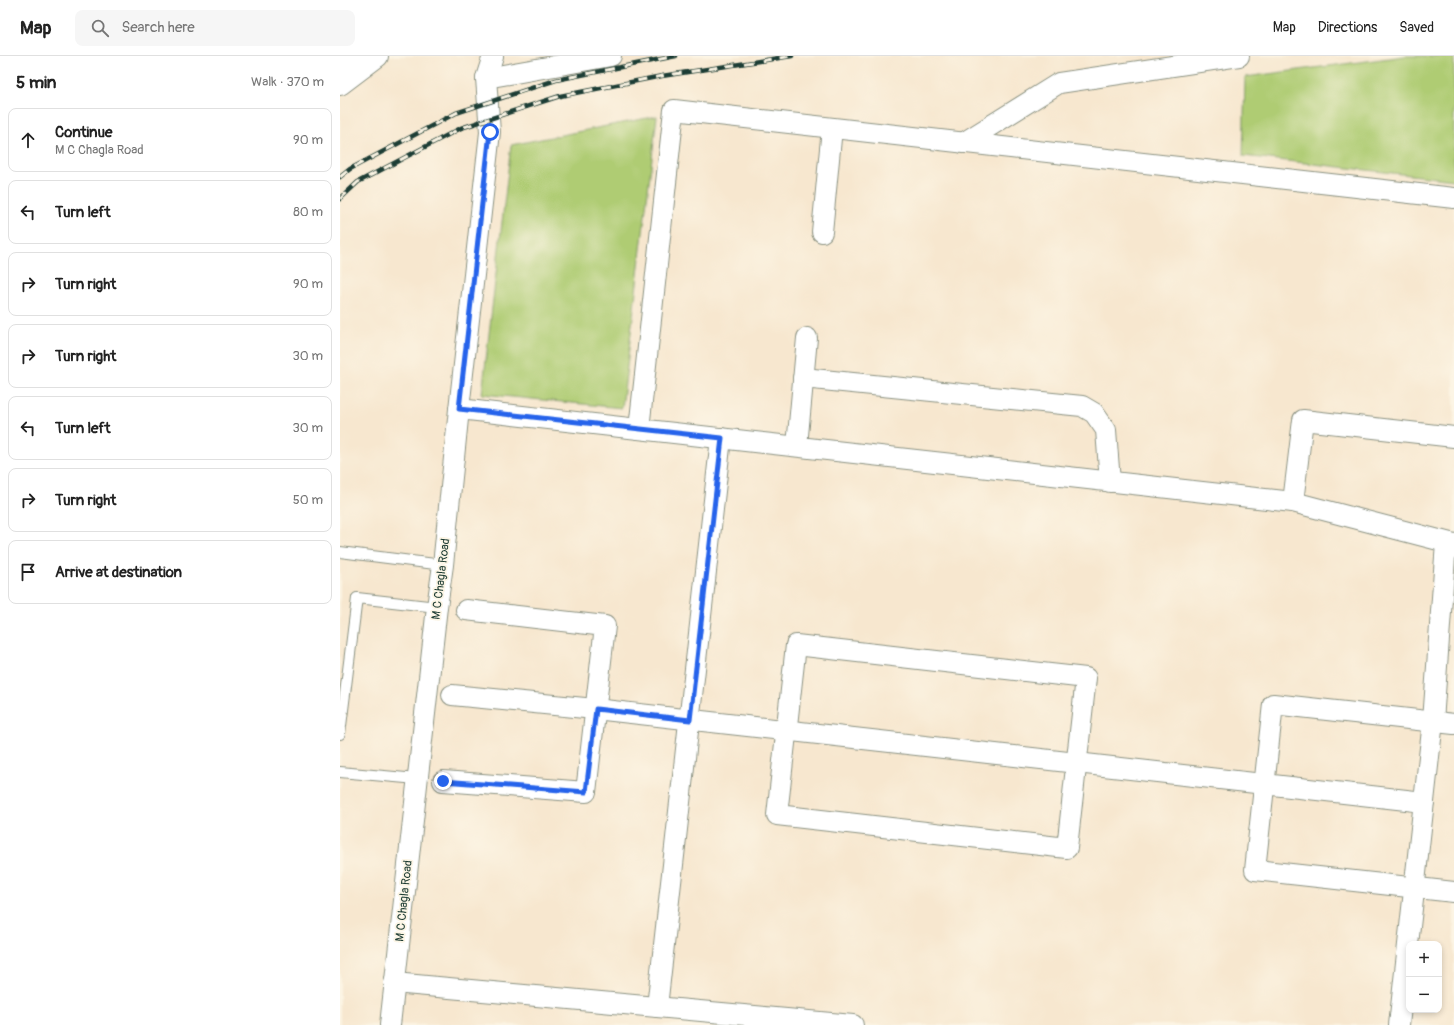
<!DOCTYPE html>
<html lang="en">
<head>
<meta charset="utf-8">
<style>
  :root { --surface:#fff; --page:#f6f6f6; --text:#222; --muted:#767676; --line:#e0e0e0 }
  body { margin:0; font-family:Pangolin,sans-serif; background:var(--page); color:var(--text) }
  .controls { position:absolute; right:12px; bottom:12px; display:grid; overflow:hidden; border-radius:8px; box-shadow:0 2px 6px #0003 }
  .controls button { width:36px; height:36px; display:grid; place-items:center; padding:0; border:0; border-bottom:1px solid var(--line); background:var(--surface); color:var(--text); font:20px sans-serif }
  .stop { position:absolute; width:12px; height:12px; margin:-9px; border:3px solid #2563eb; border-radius:50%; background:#fff }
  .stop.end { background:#2563eb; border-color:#fff; box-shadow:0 1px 4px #0008 }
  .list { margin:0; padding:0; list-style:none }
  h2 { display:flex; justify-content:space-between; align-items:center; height:52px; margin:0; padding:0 16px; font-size:17px }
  h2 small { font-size:13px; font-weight:400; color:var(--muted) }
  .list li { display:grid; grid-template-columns:26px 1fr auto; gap:12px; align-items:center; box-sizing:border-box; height:64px; margin:0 8px 8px; padding:0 8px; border:1px solid var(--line); border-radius:8px }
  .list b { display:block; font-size:15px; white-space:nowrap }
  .list p { margin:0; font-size:13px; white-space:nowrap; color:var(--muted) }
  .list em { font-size:13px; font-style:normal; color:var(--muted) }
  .icon { flex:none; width:22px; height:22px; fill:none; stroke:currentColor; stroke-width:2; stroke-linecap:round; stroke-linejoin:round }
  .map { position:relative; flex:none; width:1114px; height:969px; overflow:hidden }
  header { display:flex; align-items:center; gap:24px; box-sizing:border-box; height:56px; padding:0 20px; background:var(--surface); border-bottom:1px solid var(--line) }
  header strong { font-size:19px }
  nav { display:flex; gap:22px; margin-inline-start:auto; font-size:14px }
  .search { width:280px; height:36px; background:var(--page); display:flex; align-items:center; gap:10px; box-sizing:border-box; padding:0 14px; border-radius:8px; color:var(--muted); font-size:15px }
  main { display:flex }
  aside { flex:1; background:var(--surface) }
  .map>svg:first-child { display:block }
  .green { fill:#afcc73; stroke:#678454 }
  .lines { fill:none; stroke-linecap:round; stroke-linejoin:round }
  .lane-casing { stroke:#8b9282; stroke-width:12 }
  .street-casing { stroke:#8b9282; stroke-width:22 }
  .primary-casing { stroke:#8b9282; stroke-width:24 }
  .highway-casing { stroke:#8b9282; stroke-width:24 }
  .lane { stroke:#fff; stroke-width:10 }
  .street { stroke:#fff; stroke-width:20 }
  .primary { stroke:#fff; stroke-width:22 }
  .highway { stroke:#fff; stroke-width:22 }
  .rail-casing { stroke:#1f3d34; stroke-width:4.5 }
  .rail { stroke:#fcf5e5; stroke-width:3; stroke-dasharray:9; stroke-linecap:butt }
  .route { stroke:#2563eb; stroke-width:5 }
  .labels { text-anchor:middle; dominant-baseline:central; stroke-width:3.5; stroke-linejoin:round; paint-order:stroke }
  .street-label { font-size:12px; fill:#1f3d34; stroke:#fcf5e5 }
</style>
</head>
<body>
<header>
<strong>Map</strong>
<div class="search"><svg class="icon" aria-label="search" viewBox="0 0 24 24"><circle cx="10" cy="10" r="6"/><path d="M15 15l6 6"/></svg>Search here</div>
<nav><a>Map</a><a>Directions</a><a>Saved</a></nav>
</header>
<main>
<aside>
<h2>5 min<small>Walk · 370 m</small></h2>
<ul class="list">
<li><svg class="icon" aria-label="ahead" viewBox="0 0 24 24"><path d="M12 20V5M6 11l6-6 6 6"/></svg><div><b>Continue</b><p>M C Chagla Road</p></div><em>90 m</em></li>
<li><svg class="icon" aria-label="left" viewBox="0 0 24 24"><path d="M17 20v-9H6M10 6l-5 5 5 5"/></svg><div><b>Turn left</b></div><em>80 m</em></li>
<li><svg class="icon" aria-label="right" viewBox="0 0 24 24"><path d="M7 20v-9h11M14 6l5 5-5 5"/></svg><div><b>Turn right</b></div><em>90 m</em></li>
<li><svg class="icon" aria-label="right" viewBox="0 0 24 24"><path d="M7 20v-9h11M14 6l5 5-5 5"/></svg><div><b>Turn right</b></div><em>30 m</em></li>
<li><svg class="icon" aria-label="left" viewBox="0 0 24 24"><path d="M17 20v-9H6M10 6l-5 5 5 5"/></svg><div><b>Turn left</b></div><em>30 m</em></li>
<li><svg class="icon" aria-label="right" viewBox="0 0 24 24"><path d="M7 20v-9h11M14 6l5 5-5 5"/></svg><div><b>Turn right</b></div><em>50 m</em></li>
<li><svg class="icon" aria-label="arrive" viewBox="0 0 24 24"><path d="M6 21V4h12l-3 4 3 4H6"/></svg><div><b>Arrive at destination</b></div></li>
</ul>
</aside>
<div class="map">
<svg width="1114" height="969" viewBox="0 0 1114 969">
  <rect width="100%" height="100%" fill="#fcf5e5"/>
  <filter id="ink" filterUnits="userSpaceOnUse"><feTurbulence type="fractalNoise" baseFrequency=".025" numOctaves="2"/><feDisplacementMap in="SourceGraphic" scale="8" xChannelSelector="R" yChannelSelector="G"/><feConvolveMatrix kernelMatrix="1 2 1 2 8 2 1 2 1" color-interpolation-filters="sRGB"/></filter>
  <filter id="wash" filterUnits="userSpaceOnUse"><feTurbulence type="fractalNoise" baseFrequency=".012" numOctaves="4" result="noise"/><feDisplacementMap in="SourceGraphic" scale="16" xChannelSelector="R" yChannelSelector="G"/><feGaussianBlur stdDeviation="0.9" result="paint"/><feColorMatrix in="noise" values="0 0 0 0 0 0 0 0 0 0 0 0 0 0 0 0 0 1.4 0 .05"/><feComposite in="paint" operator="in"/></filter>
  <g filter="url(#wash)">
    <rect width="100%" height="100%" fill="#f7e7cf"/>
    <g class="green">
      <polygon points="1065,0 1114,0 1114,124 903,100 905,21"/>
      <polygon points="317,60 282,352 142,338 171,89"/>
    </g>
  </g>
  <g filter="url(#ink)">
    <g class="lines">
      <defs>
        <g id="lane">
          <polyline points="0,496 103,509"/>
          <polyline points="0,678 17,542 97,551"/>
          <polyline points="0,716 77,723"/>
        </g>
        <g id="street">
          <polyline points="146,22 271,0"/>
          <polyline points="623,87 719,27 899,0"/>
          <polyline points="482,176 492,72"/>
          <polyline points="463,322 742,350 754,357 766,374 770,426"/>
          <polyline points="119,353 953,446 1114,488"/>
          <polyline points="299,373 334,54 1114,142"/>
          <polyline points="457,390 467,282"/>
          <polyline points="953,446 963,364 1114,381"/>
          <polygon points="456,589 746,622 727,792 437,759"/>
          <polyline points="112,639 255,653 1084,746"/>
          <polyline points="1114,668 933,648 915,814 1114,836"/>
          <polyline points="103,725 246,736 265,570 126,554"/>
          <polyline points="54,927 513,969"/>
          <polyline points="317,951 381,382"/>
          <polyline points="50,969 97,551 103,509 119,353 150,76 146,22 153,0"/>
          <polyline points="1059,969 1093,665 1106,487"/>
        </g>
        <polyline id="primary" points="0,28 37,0"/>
        <polyline id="highway" points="0,5 32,0"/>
      </defs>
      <use href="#lane" class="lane-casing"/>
      <use href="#street" class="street-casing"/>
      <use href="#primary" class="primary-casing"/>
      <use href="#highway" class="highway-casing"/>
      <use href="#lane" class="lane"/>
      <use href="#street" class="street"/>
      <use href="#primary" class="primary"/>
      <use href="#highway" class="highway"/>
      <defs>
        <g id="rail">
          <polyline points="0,121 10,113 116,57 216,24 336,0"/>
          <polyline points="0,143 18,126 121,72 220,40 322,20 452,0"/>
        </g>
      </defs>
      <use href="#rail" class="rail-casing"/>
      <use href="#rail" class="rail"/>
    </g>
  </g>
  <g class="lines" filter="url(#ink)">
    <polyline class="route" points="103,725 246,736 256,653 350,664 382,382 119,353 150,76"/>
  </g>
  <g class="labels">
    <g class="street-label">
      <text transform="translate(101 523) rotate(-83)">M C Chagla Road</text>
      <text transform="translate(64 845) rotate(-84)">M C Chagla Road</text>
    </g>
  </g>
</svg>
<div class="controls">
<button>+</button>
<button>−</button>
</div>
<div class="stop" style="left:150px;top:76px"></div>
<div class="stop end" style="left:103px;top:725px"></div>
</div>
</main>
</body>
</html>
